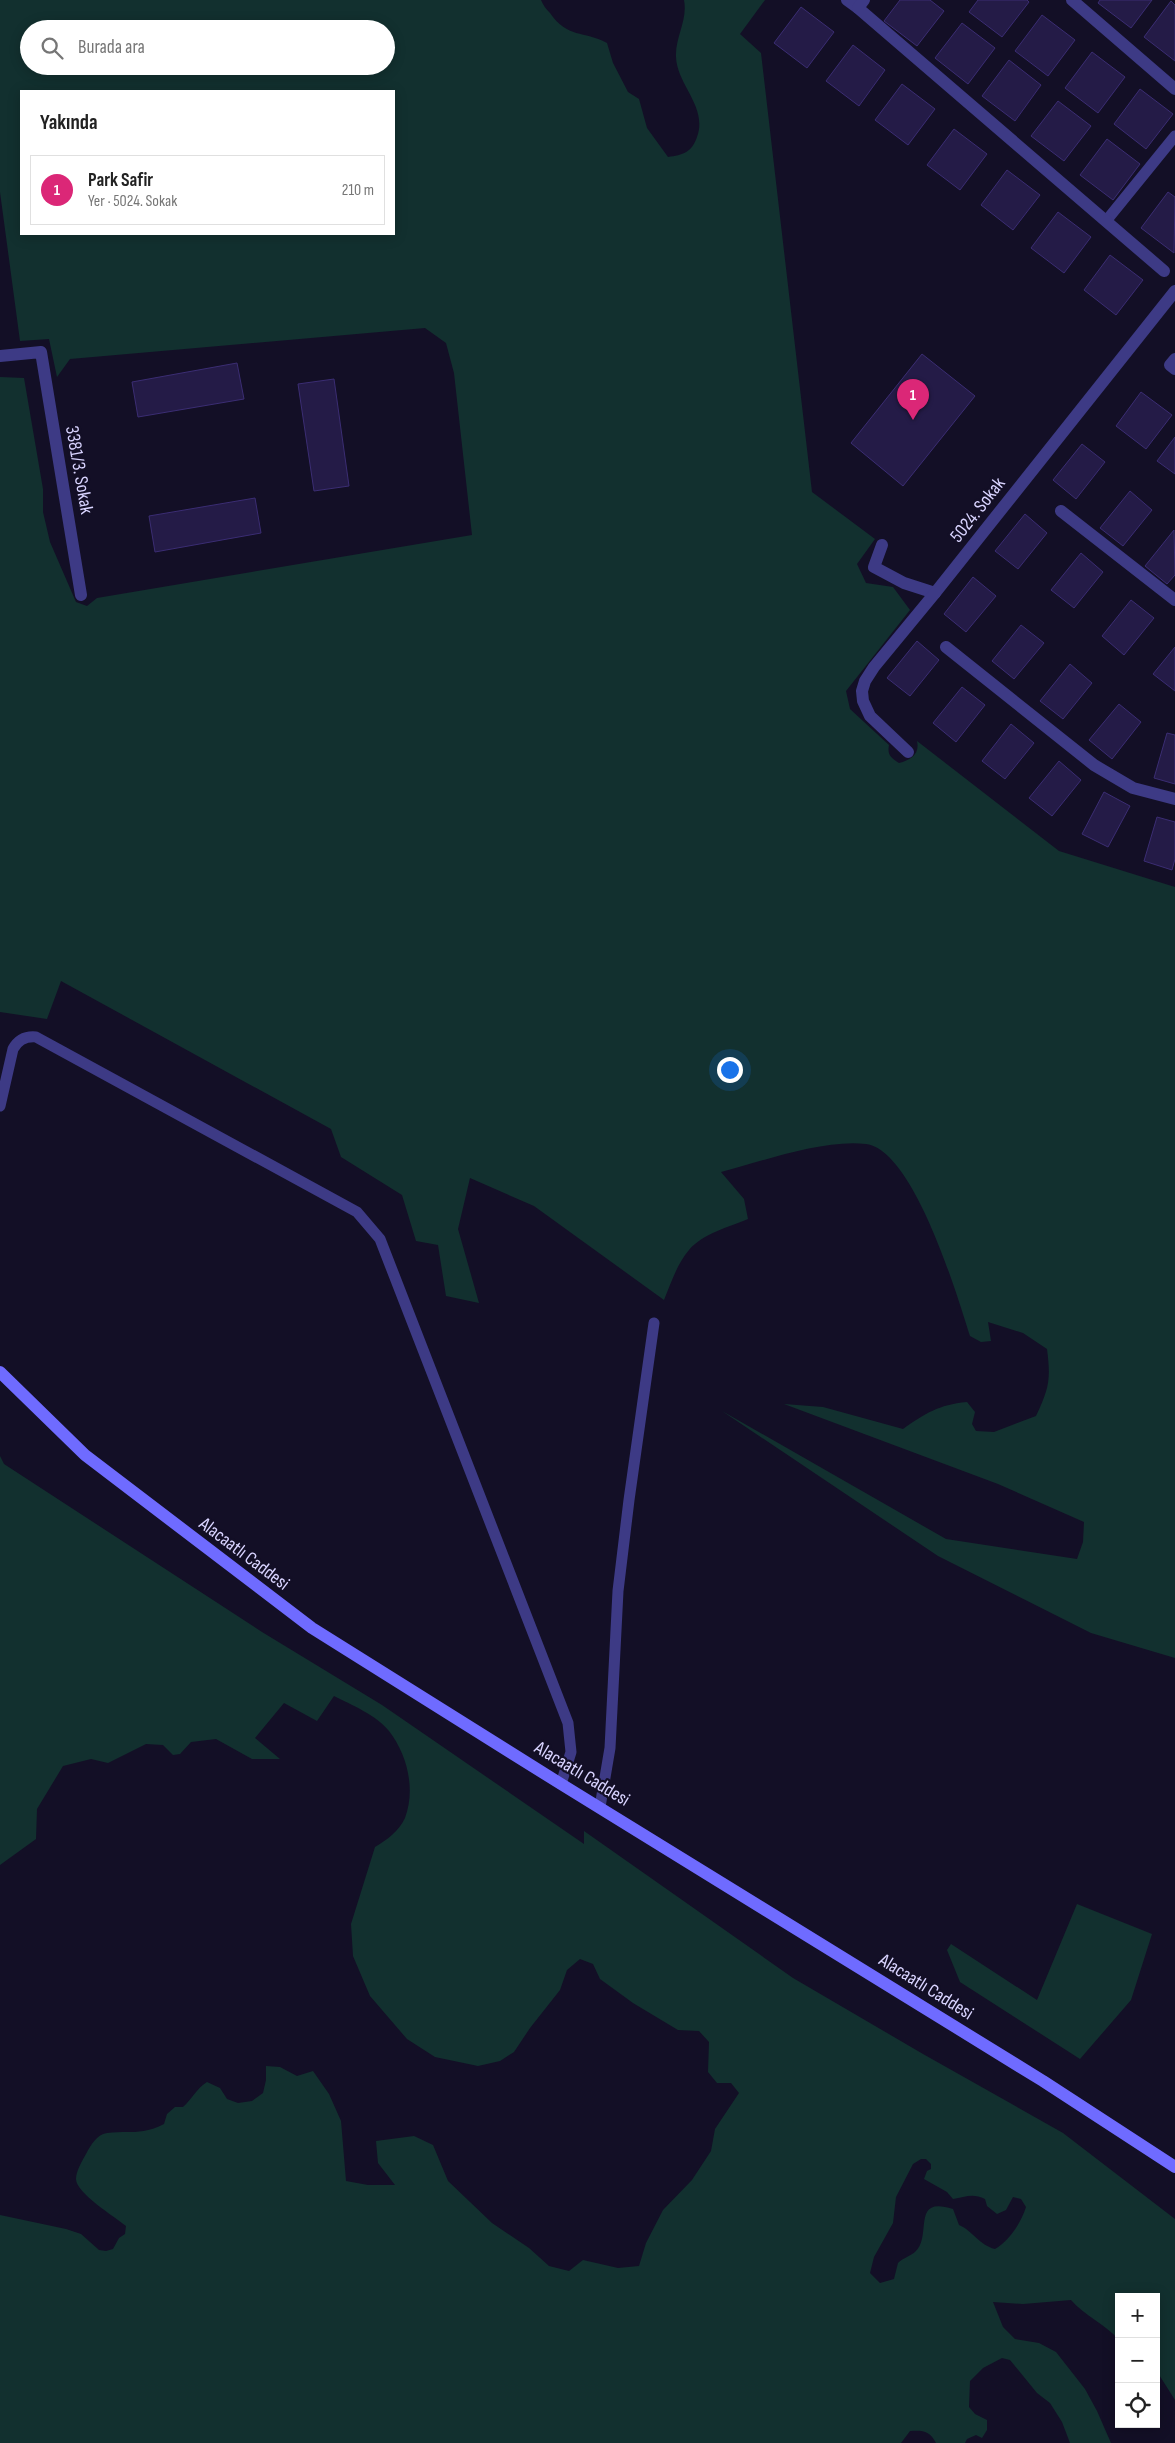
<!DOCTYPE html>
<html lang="tr">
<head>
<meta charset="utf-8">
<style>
  :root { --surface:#fff; --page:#f2f2f2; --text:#222; --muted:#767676; --line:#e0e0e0; --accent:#db2777 }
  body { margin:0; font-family:"Sofia Sans Condensed",sans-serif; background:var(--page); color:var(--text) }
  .controls { position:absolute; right:15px; bottom:15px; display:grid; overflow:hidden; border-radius:0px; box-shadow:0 2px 12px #0003 }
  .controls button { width:45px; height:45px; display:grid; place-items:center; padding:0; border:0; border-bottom:1px solid var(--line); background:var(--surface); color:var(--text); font:25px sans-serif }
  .you { position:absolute; left:729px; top:1069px; width:18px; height:18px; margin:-12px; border:4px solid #fff; border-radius:50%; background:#1a73e8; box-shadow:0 0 0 8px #1a73e833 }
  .badge { display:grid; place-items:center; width:32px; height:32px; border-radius:50%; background:var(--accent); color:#fff; font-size:16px; font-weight:700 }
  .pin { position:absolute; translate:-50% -41px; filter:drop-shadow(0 1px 2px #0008) }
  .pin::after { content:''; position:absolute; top:26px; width:18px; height:15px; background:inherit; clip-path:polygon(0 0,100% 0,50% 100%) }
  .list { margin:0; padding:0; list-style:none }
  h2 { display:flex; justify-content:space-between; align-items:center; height:65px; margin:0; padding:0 20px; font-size:21px }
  h2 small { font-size:16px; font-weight:400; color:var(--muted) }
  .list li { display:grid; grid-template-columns:32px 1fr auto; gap:15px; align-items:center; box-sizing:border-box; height:70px; margin:0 10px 10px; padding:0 10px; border:1px solid var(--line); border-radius:0px }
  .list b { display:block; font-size:19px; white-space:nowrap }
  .list p { margin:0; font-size:16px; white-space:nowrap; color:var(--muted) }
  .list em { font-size:16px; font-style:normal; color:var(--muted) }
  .icon { flex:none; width:28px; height:28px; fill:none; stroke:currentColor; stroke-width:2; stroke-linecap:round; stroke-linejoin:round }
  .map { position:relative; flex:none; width:1175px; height:2443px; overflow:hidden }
  .search { position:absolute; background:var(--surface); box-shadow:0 2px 12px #0003; left:20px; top:20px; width:375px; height:55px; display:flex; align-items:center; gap:12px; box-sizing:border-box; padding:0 18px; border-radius:28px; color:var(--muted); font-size:19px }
  .panel { position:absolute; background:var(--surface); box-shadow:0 2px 12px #0003; left:20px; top:90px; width:375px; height:145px; border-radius:0px }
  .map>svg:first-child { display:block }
  .green { fill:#12302f; fill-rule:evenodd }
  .building { fill:#241b47; stroke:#3b2d73 }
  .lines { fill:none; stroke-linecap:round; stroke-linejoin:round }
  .lane { stroke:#3d3a85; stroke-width:11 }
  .street { stroke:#3d3a85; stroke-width:12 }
  .secondary { stroke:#6f6bff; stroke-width:12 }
  .labels { text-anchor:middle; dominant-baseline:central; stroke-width:4.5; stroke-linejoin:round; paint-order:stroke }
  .street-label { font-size:19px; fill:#d9d4ff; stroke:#130f26 }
</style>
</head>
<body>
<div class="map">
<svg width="1175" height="2443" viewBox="0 0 1175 2443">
  <rect width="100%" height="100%" fill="#130f26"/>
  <g class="green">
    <path d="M0 0H541C543 5 546 9 550 13 568 39 583 30 607 43L613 63 628 92 639 99 647 128 668 157C683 155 692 152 697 137 708 107 677 85 676 57 675 37 688 20 684 0H765L740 34 761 53 812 492 875 539 857 564 866 583 893 587 910 610 846 691 850 709 889 745C887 755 891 758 899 763 911 760 920 754 917 741L1059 851 1175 887V1658L1091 1633 938 1556 722 1411 946 1539 1077 1559 1083 1542 1084 1522 998 1484 784 1404 823 1407 903 1429C926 1413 938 1405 967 1402L975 1412 972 1424 976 1431 994 1432 1036 1416C1049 1388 1051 1380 1047 1349L1023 1333 988 1322 991 1341 981 1342 970 1336C957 1295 914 1150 866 1144 824 1139 763 1161 721 1172L744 1199 748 1219C729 1227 702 1234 689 1250 677 1264 671 1283 664 1300L534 1206 470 1178 458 1229 479 1303 446 1296 438 1245 416 1241 402 1195 341 1157 331 1129 61 981 47 1019 0 1012V377L24 378 43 489V512L50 542 76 602 87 606 97 598 472 535 454 373 446 343 425 328 70 359 57 377 49 339 20 341 0 192ZM29 29H386V66H29ZM21 91H394V234H21Z"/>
    <path d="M0 1456 4 1464 262 1632 382 1705 584 1844V1831L793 1978 923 2054 1063 2133 1175 2219V2400L1156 2370V2297H1119V2340C1105 2324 1085 2316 1071 2300L1023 2304 993 2302 1003 2327 1015 2339 1039 2343 1056 2352 1085 2389 1097 2411 1111 2443H1070L1062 2422 1050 2403 1037 2393 1010 2360 1002 2358 983 2368 970 2381 969 2407 975 2414 987 2420V2430L982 2438 976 2435 967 2439 965 2443H936C930 2431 923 2430 910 2431L901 2443H0V2215L66 2229 81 2234 99 2250 106 2251 113 2249 119 2238 125 2234 126 2226C115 2217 76 2193 76 2179 76 2171 82 2161 86 2154 91 2145 96 2135 107 2133 130 2130 140 2136 164 2124L167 2114 175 2107H183C192 2099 196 2089 207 2082L220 2088 227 2099 238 2103 252 2101 263 2093 266 2080V2066L280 2067 297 2076 313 2071 329 2094 341 2121 346 2181 368 2185H395L378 2163 376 2141 414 2136 433 2145 448 2181 492 2223 529 2248 549 2266 569 2271 583 2260 618 2268 639 2266 646 2243 663 2210 692 2180 711 2151 715 2129 739 2093 731 2083H717L708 2072 709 2042 699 2031 678 2030 633 2003 600 1979 593 1964 580 1959 567 1970 560 1990 530 2028 514 2052 500 2061 478 2066 435 2057 407 2039 370 1996 353 1956 351 1924 375 1847C387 1840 399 1831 405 1818 416 1789 407 1754 389 1731 376 1715 352 1705 334 1696L317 1721 284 1703 255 1738 280 1759H252L216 1739 191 1742 180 1754 173 1755 163 1745 146 1744 108 1763 91 1759 63 1766 37 1809 36 1839 0 1865ZM921 2159H926L931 2164V2169L927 2171 924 2179 947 2192 953 2199C965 2197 973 2193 985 2199L987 2206 997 2214 1006 2210 1013 2197 1021 2199 1026 2207C1021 2223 1009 2241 995 2249 979 2245 973 2231 959 2225L953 2209C910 2195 933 2236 915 2252 910 2256 903 2258 898 2263L894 2279 880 2283 870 2273 874 2257 893 2223 896 2197 913 2164Z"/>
    <polygon points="1077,1904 1152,1934 1131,2000 1080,2059 960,1982 947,1950 951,1944 1037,2000"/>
  </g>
  <g class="building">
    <polygon points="900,0 930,0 944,11 917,46 884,21"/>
    <polygon points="978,0 1027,0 1029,2 1002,37 969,12"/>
    <polygon points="1100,0 1152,0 1131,28 1098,3"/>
    <polygon points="1171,1 1175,5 1175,61 1144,37"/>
    <polygon points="801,7 834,32 807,68 774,43"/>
    <polygon points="1042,15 1075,40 1048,76 1015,51"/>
    <polygon points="962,23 995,48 968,84 935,58"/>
    <polygon points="853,45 885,70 859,106 826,81"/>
    <polygon points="1092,52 1125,77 1098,113 1065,88"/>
    <polygon points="1009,60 1041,85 1015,121 982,96"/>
    <polygon points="902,84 935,109 908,145 875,120"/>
    <polygon points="1140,89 1173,114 1146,149 1114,124"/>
    <polygon points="1058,101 1091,126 1064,161 1031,136"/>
    <polygon points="954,129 987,154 960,190 927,165"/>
    <polygon points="1107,139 1140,164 1113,200 1080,175"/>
    <polygon points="1007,170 1040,195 1013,230 981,205"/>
    <polygon points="1168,192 1175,197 1174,253 1141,228"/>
    <polygon points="1058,212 1091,237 1064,273 1031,248"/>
    <polygon points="1110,255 1143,280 1116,315 1084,290"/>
    <polygon points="922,354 975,396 903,486 851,443"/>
    <polygon points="237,363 244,399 138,417 132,382"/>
    <polygon points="334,379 349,486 314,491 298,384"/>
    <polygon points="1141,392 1172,415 1146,449 1116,426"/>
    <polygon points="1175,437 1175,474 1157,461"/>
    <polygon points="1082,444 1105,462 1076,499 1053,480"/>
    <polygon points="1130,491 1152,510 1123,546 1100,528"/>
    <polygon points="255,498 261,533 155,552 149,516"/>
    <polygon points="1025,514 1047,533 1018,569 995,551"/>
    <polygon points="1174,530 1175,575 1167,584 1145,566"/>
    <polygon points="1081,553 1103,572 1074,608 1051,590"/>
    <polygon points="973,577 996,596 966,632 944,614"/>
    <polygon points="1131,600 1154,618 1124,655 1102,636"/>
    <polygon points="1021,625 1044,643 1014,679 992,661"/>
    <polygon points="917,641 939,660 910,696 887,678"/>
    <polygon points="1175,647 1175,691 1153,674"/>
    <polygon points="1070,664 1092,683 1063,719 1040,701"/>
    <polygon points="962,687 985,705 956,742 933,723"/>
    <polygon points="1119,704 1141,722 1112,759 1089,740"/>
    <polygon points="1011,724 1034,743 1005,779 982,761"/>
    <polygon points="1167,733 1175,735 1175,784 1154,778"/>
    <polygon points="1059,761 1081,780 1052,816 1029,798"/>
    <polygon points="1104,792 1130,806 1108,847 1082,834"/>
    <polygon points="1157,817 1175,822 1175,859 1172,870 1144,861"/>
  </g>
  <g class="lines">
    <g class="lane">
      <polyline points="1106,221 1175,136"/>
      <path d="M0 1106 13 1049C18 1040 25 1036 36 1037L357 1212 380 1239 568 1723 571 1752 561 1784"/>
      <polyline points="600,1807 610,1748 618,1591 629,1500 654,1323"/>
    </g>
    <g class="street">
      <polyline points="847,0 858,8"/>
      <polyline points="864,0 858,8 1164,271"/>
      <polyline points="1072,0 1175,89"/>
      <polyline points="0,356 41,352 81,595"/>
      <polyline points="1175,359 1170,365 1175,369"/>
      <polyline points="1061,511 1175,600"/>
      <polyline points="882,545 874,567 904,583 935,593"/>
      <polyline points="946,647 1094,765 1133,788 1175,799"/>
      <polyline points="908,752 870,716 863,701 862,691 865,681 874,667 935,593 1175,291"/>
    </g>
    <polyline class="secondary" points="0,1372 85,1455 312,1628 561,1784 1043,2081 1175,2167"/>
  </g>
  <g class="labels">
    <g class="street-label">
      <text transform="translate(79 470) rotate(80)">3381/3. Sokak</text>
      <text transform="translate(978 510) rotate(-52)">5024. Sokak</text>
      <text transform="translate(244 1554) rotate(37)">Alacaatlı Caddesi</text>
      <text transform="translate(582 1774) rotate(31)">Alacaatlı Caddesi</text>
      <text transform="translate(926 1987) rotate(32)">Alacaatlı Caddesi</text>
    </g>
  </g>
</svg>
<div class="controls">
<button>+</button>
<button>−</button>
<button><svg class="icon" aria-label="locate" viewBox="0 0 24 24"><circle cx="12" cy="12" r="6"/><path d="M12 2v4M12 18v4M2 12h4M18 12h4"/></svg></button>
</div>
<div class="you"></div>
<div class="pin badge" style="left:913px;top:420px">1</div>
<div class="search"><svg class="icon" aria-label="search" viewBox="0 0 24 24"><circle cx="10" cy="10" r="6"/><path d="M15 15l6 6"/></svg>Burada ara</div>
<section class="panel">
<h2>Yakında<small></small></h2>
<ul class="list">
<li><span class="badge">1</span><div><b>Park Safir</b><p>Yer · 5024. Sokak</p></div><em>210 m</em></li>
</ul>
</section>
</div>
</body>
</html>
